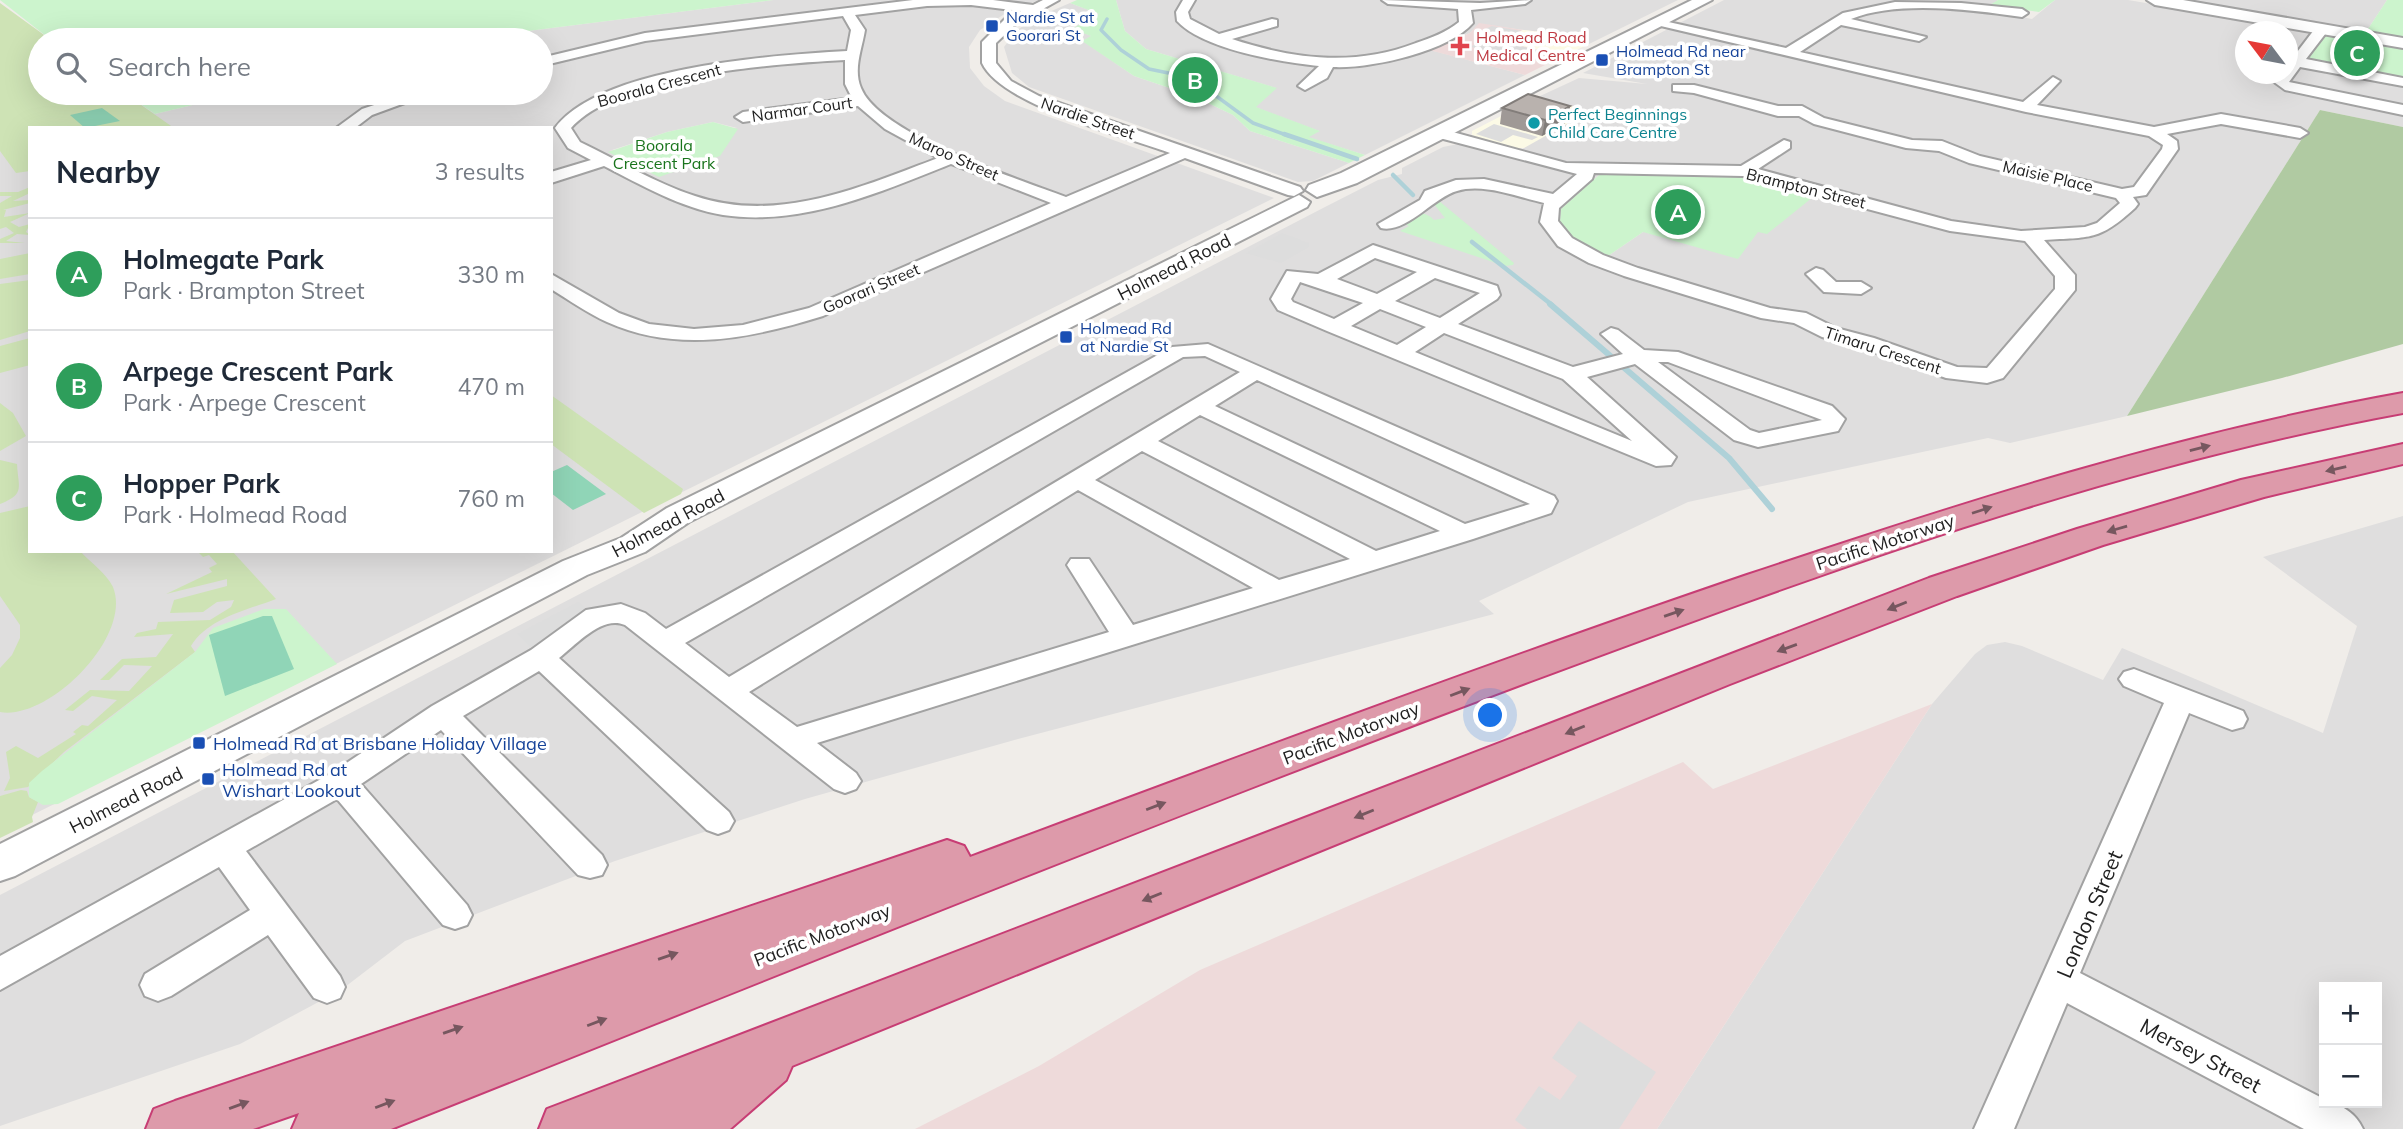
<!DOCTYPE html>
<html lang="en">
<head>
<meta charset="utf-8">
<style>
  :root { --surface:#fff; --page:#f2f2f3; --text:#1f2937; --muted:#747a83; --line:#e0e1e3; --accent:#b91821 }
  body { margin:0; font-family:Mulish,sans-serif; background:var(--page); color:var(--text) }
  .controls { position:absolute; right:21px; bottom:21px; display:grid; overflow:hidden; border-radius:0px; box-shadow:0 7px 28px #0002 }
  .controls button { width:63px; height:63px; display:grid; place-items:center; padding:0; border:0; border-bottom:2px solid var(--line); background:var(--surface); color:var(--text); font:35px sans-serif }
  .compass { position:absolute; left:2235px; top:21px; width:63px; height:63px; border-radius:50%; background:var(--surface); box-shadow:0 7px 28px #0002; rotate:302deg }
  .you { position:absolute; left:1491px; top:716px; width:24px; height:24px; margin:-18px; border:5px solid #fff; border-radius:50%; background:#1a73e8; box-shadow:0 0 0 10px #1a73e833 }
  .badge { display:grid; place-items:center; width:46px; height:46px; border-radius:50%; background:var(--accent); color:#fff; font-size:23px; font-weight:700 }
  .pin { position:absolute; translate:-50% -50%; border:4px solid #fff; box-shadow:0 2px 7px #0006 }
  .list { margin:0; padding:0; list-style:none }
  h2 { display:flex; justify-content:space-between; align-items:center; height:91px; margin:0; padding:0 28px; font-size:30px }
  h2 small { font-size:23px; font-weight:400; color:var(--muted) }
  .list li { display:grid; grid-template-columns:46px 1fr auto; gap:21px; align-items:center; box-sizing:border-box; height:112px; padding:0 28px; border-top:2px solid var(--line) }
  .list b { display:block; font-size:26px; white-space:nowrap }
  .list p { margin:0; font-size:23px; white-space:nowrap; color:var(--muted) }
  .list em { font-size:23px; font-style:normal; color:var(--muted) }
  .icon { flex:none; width:38px; height:38px; fill:none; stroke:currentColor; stroke-width:2; stroke-linecap:round; stroke-linejoin:round }
  .map { position:relative; flex:none; width:2403px; height:1129px; overflow:hidden }
  .search { position:absolute; background:var(--surface); box-shadow:0 7px 28px #0002; left:28px; top:28px; width:525px; height:77px; display:flex; align-items:center; gap:18px; box-sizing:border-box; padding:0 24px; border-radius:38px; color:var(--muted); font-size:26px }
  .panel { position:absolute; background:var(--surface); box-shadow:0 7px 28px #0002; left:28px; top:126px; width:525px; height:427px; border-radius:0px }
  .map>svg:first-child { display:block }
  .residential { fill:#dfdede; fill-rule:evenodd }
  .commercial { fill:#eedada }
  .education { fill:#fcfae6 }
  .grass { fill:#cee3b5 }
  .forest { fill:#b0caa2 }
  .park { fill:#ccf4cd }
  .pitch { fill:#90d5b7 }
  .parking { fill:#ddd }
  .lines { fill:none; stroke-linecap:round; stroke-linejoin:round }
  .stream-far2 { stroke:#aed1d8; stroke-width:3.5 }
  .stream-far1 { stroke:#aed1d8; stroke-width:4.5 }
  .stream { stroke:#aed1d8; stroke-width:6 }
  .minor-casing { stroke:#a2a2a2; stroke-width:4 }
  .tertiary-casing { stroke:#a2a2a2; stroke-width:4 }
  .motorway-casing { stroke:#c73d74; stroke-width:4 }
  .minor { fill:#fff; fill-rule:evenodd }
  .tertiary { fill:#fff; fill-rule:evenodd }
  .motorway { fill:#dd9aaa; fill-rule:evenodd }
  .wall { fill:#9f9996 }
  .shaded-wall { fill:#827d7a }
  .building { fill:#b9b2ae; stroke:#827d7a; stroke-width:2 }
  .oneway { fill:#76575f }
  .transit-dot { fill:#1a4fb4; stroke:#fff; stroke-width:2.5 }
  .health-dot { fill:#e0444e; stroke:#fff; stroke-width:2.5 }
  .culture-dot { fill:#0f9aa8; stroke:#fff; stroke-width:2.5 }
  .labels { text-anchor:middle; dominant-baseline:central; stroke-width:7; stroke-linejoin:round; paint-order:stroke }
  .far-transit-label { font-size:16px; fill:#164399; stroke:#fff; text-anchor:start }
  .far-health-label { font-size:16px; fill:#be3a42; stroke:#fff; text-anchor:start }
  .far-street-label { font-size:16px; fill:#212121; stroke:#fff }
  .far-culture-label { font-size:16px; fill:#0d838f; stroke:#fff; text-anchor:start }
  .far-park-label { font-size:16px; fill:#19741c; stroke:#fff }
  .street-label { font-size:18px; fill:#212121; stroke:#fff }
  .transit-label { font-size:18px; fill:#164399; stroke:#fff; text-anchor:start }
  .near-street-label { font-size:21px; fill:#212121; stroke:#fff }
</style>
</head>
<body>
<div class="map">
<svg width="2403" height="1129" viewBox="0 0 2403 1129">
  <rect width="100%" height="100%" fill="#f0ede9"/>
  <g class="residential">
    <path d="M773 0H1039L1006 13 980 30 969 47 970 68 984 86 1005 101 1274 198 0 831V120L126 94 155 114 243 93H541V40H456ZM713 122 737 128 609 151 667 132ZM30 128H551V551H30Z"/>
    <polygon points="1116,0 1678,0 1587,45 1540,32 1479,24 1470,33 1430,50 1525,75 1365,155 1307,137 1319,131 1255,107 1276,88 1146,49 1125,31"/>
    <path d="M1724 0H1998L1985 10 2032 19 2055 0H2128L2330 34 2403 80V127L2320 110 2127 416 2010 443 1988 438 1688 502 1479 601 1494 614 1018 739 805 799 615 861 405 941 341 990 240 1044 0 1126V895L1325 207 1378 180 1402 174V168L1443 147 1458 144 1555 169 1558 164 1517 153 1524 148 1538 97 1579 78 1647 84 1583 73ZM2246 32H2288V74H2246ZM1692 171 1643 232 1605 258 1561 209 1599 175Z"/>
    <polygon points="2182,0 2387,0 2366,32"/>
    <polygon points="1070,3 1100,14 1073,29 1092,36 1083,41 1134,76 1193,96 1233,115 1250,131 1349,163 1313,181 1298,182 1029,87 1012,73 1004,47 1016,31 1033,19"/>
    <path d="M2403 516V1129H1657L1932 704 1975 654 1987 645 2005 642 2022 646 2103 680 2122 648 2323 733 2357 626 2263 557ZM2324 987H2377V1103H2324Z"/>
  </g>
  <g class="commercial">
    <polygon points="1479,23 1523,30 1500,41 1563,56 1525,75 1429,50 1470,33"/>
    <polygon points="1932,704 1657,1129 915,1129 1039,1066 1200,970 1683,762 1713,789"/>
  </g>
  <g class="education">
    <polygon points="1523,30 1542,32 1587,45 1563,56 1499,40"/>
    <polygon points="1538,97 1590,111 1524,148 1513,148 1472,135 1472,131"/>
  </g>
  <g class="grass">
    <polygon points="0,3 51,40 40,40 40,93 124,93 174,128 30,128 30,171 16,173 0,151"/>
    <polygon points="30,187 30,193 13,201 30,200 30,203 3,210 6,210 4,217 30,213 10,222 19,227 30,224 26,232 30,235 17,234 6,241 25,243 0,243 0,239 14,233 6,227 0,229 0,203 12,196 0,196 0,192 18,192"/>
    <polygon points="30,253 30,274 0,279 0,259"/>
    <polygon points="30,280 30,331 0,340 0,284"/>
    <polygon points="30,338 30,365 0,373 0,346"/>
    <polygon points="551,395 683,489 681,494 644,513 551,444"/>
    <polygon points="0,403 13,413 26,436 0,451"/>
    <path d="M0 460 17 464C18 487 26 494 0 504Z"/>
    <path d="M30 506V551H80C90 562 107 574 113 587 133 637 48 721 0 712V668L12 655 20 638V625L0 596V513Z"/>
    <path d="M203 551H232L276 599C248 610 208 618 191 646L195 652 64 752 28 787 4 791 10 778 6 752 16 746 38 758 76 734 73 732 82 725 88 726 117 700 92 696 73 711 65 710 90 690 129 691 152 666 124 665 109 680H100L122 659 156 657 173 634 134 637 137 633 156 629 158 622 210 620 231 607 234 600 217 602 203 612 170 613 174 600 227 586V579L166 594 212 572 209 568 217 564 209 555 203 557 199 553Z"/>
    <polygon points="21,790 27,791 29,797 38,802 32,817 33,822 0,838 0,796"/>
  </g>
  <polygon class="forest" points="2320,110 2403,127 2403,344 2282,378 2127,416"/>
  <g class="park">
    <polygon points="0,0 773,0 456,40 51,40"/>
    <polygon points="1077,0 1116,0 1125,31 1146,49 1277,88 1256,107 1320,131 1309,137 1365,155 1349,163 1250,131 1233,115 1193,96 1134,76 1082,41 1091,36 1072,29 1099,14 1070,3"/>
    <polygon points="1998,0 2055,0 2039,12 1990,5"/>
    <polygon points="2387,0 2403,0 2403,39 2366,32"/>
    <polygon points="2327,34 2403,47 2403,80 2306,60"/>
    <polygon points="124,93 243,93 155,114"/>
    <polygon points="713,122 738,129 720,156 659,177 608,152 667,132"/>
    <polygon points="1692,171 1742,174 1818,193 1767,234 1758,232 1738,259 1643,232 1605,258 1572,241 1560,223 1561,209 1599,175"/>
    <path d="M1439 201 1514 263 1513 265 1505 266 1400 231 1409 226 1399 222C1412 216 1423 208 1434 220L1445 218 1434 204Z"/>
    <polygon points="264,609 286,609 337,664 58,804 43,805 29,797 29,783 42,771 195,652 213,628"/>
  </g>
  <g class="pitch">
    <polygon points="102,108 120,121 85,128 70,115"/>
    <polygon points="567,465 606,494 573,510 551,493 551,472"/>
    <polygon points="263,616 272,616 294,669 225,696 209,635"/>
  </g>
  <g class="parking">
    <polygon points="1492,26 1521,31 1501,41 1543,52 1525,61 1471,47 1484,36 1476,33"/>
    <polygon points="1494,124 1538,137 1532,140 1513,135 1501,142 1476,134"/>
    <polygon points="1282,233 1309,243 1309,247 1281,263 1246,253"/>
    <polygon points="578,602 592,614 530,647 517,634"/>
    <polygon points="1579,1021 1656,1072 1619,1129 1527,1129 1515,1120 1539,1086 1560,1100 1577,1076 1552,1058"/>
  </g>
  <g class="lines">
    <polyline class="stream-far2" points="1107,19 1101,30 1121,50 1149,69 1178,75 1187,83 1208,90 1253,123 1289,136"/>
    <g class="stream-far1">
      <polyline points="1284,134 1357,159"/>
      <polyline points="1393,175 1413,195"/>
      <polyline points="1472,242 1552,305"/>
    </g>
    <polyline class="stream" points="1550,304 1729,458 1772,509"/>
    <defs>
      <g id="minor">
        <path d="M913 0H993L1033 5 1043 0H1059L1016 24 996 43V63L1011 81 1039 96 1300 187 1303 191 1294 196 1288 195 1185 158 823 316C752 338 678 354 607 322 587 313 569 300 551 289V274L619 313 649 324 694 329 743 325 809 308 1051 203 951 164C880 192 802 227 723 215 681 208 641 185 604 166L551 183V172L591 160 568 148 555 128C600 67 773 55 847 51L851 30 843 16 645 41 541 66V58L645 33ZM971 5 1021 11 1006 18 982 42V63C1001 105 1124 136 1170 153L1066 197C1019 179 880 135 861 88 853 69 862 49 865 30L855 15 927 6ZM845 60V84L852 98 743 112 735 117 743 122 858 106 885 129 938 158C861 187 778 224 695 196 655 183 618 160 580 142L571 128C620 74 773 64 845 60Z"/>
        <path d="M1183 0H1195L1188 12 1190 19 1219 34 1272 19 1277 20V26L1232 39C1293 59 1354 67 1416 43 1431 38 1447 32 1459 22L1458 9 1388 4 1382 0 1480 3 1531 0 1525 4 1471 10 1473 23C1448 52 1370 69 1333 67L1327 78 1305 90 1298 86 1319 66C1281 62 1204 50 1177 21L1176 12Z"/>
        <path d="M1895 2 1961 3 2022 9 2028 13 2022 17C1973 10 1898 0 1851 19L1926 37 1919 41 1841 25 1800 52 2023 102 2053 77 2060 81 2037 105 2154 127 2221 114 2300 128 2308 133 2300 138 2221 124 2167 134 2177 141 2178 149 2146 195 2133 197 2138 204 2135 208C2099 241 2091 237 2044 240L2075 275V290L2003 378 1987 383 1946 378 1860 347 1822 337 1794 323 1761 318 1624 276 1589 263 1558 246 1540 222 1544 203C1517 197 1484 183 1457 191 1434 197 1406 234 1381 228L1378 224 1420 200 1425 191 1456 180 1484 179 1553 194 1577 174 1432 136V130L1438 128 1566 163 1741 166 1784 140 1790 142V148L1758 169 1951 221 2021 231 2085 227 2097 223 2120 203 2116 198 1969 163 1939 151 1906 148 1814 124 1799 116H1778L1694 93 1673 91V85H1694L1778 106H1802L1824 118 1912 140 1942 141 1980 156 2122 189 2134 187 2162 149 2163 145 2149 136 2026 112 1648 23 1655 19 1786 48 1843 13ZM1594 173 1743 176 1950 231 2025 241 2055 276V289L1987 368 1957 367 1874 338 1836 328 1806 313 1770 308 1638 268 1603 255 1572 238 1558 221 1559 208 1592 179Z"/>
        <polygon points="2322,25 2329,29 2306,59 2403,78 2403,86 2300,67 2289,82 2403,105 2403,115 2285,90 2274,82 2280,74 2288,74 2288,64 2317,26"/>
        <polygon points="411,93 432,93 372,115 355,128 336,128 362,109"/>
        <path d="M1373 245 1497 286 1500 295 1497 299 1458 324 1573 367 1623 354 1601 334 1611 328 1618 330 1644 350 1678 352 1832 406 1845 419 1838 431 1758 447 1734 440 1635 364 1587 377 1676 457 1671 465 1656 466 1327 331 1278 310 1271 299 1287 271 1318 274ZM1375 258 1417 272 1377 294 1337 279ZM1435 278 1480 293 1440 318 1395 301ZM1300 282 1363 303 1334 319 1293 302 1291 299ZM1380 309 1426 327 1397 345 1351 326ZM1444 333 1563 379 1632 441 1415 352ZM1658 362H1668L1822 420 1759 433 1750 430Z"/>
        <polygon points="1816,268 1823,270 1836,282 1861,282 1871,288 1861,294 1824,292 1806,274"/>
        <path d="M1208 344 1554 496 1557 501 1551 513 1473 539 817 743 856 773 861 781 856 789 845 793 834 789 625 625C602 615 577 644 559 658L729 812 734 821 729 830 718 834 707 830 539 671 463 716 602 855 607 865 602 875 590 878 578 875 441 730 361 784 467 905 472 915 467 925 455 929 443 925 337 799 246 851 340 976 345 987 340 998 327 1003 314 998 268 935 171 996 158 1001 145 996 140 985 145 974 250 910 219 867 0 990V956L330 774 432 706 531 650 586 610 621 604 645 613 666 629 1172 347ZM1205 356 1240 372 729 677 685 643 1183 357ZM1257 380 1530 504 1465 524 1215 406ZM1200 415 1440 531 1376 551 1158 441ZM1142 451 1350 559 1279 580 1095 480ZM1078 490 1253 588 1133 625 1089 559H1071L1067 565 1109 632 797 727 749 692Z"/>
        <path d="M2134 669 2243 711 2247 719 2243 727 2232 730 2189 713 2080 973 2324 1099V1103C2342 1103 2356 1114 2363 1129H2304L2067 1003 2014 1129H1974L2164 703 2124 686 2119 679 2124 672Z"/>
      </g>
      <g id="tertiary">
        <polygon points="1692,0 1712,0 1357,183 1317,197 1306,190 1309,185 1341,173"/>
        <polygon points="2147,0 2183,0 2403,38 2403,48 2155,5"/>
        <polygon points="1299,195 1310,202 1307,207 689,522 645,552 587,575 15,876 0,881 0,844 563,561 621,538 667,508"/>
      </g>
      <g id="motorway">
        <path d="M2403 393V413C2104 468 1816 575 1531 681 1149 824 771 978 391 1129H292L299 1113 253 1129H146L154 1109 175 1101 947 840 964 846 970 857C1228 761 1486 664 1747 575 1962 503 2179 433 2403 393Z"/>
        <polygon points="2403,444 2403,464 2264,497 2103,545 1957,596 1730,684 792,1066 786,1080 730,1129 539,1129 547,1109 568,1101 1929,578 2077,529 2241,480"/>
      </g>
    </defs>
    <use href="#minor" class="minor-casing"/>
    <use href="#tertiary" class="tertiary-casing"/>
    <use href="#motorway" class="motorway-casing"/>
    <use href="#minor" class="minor"/>
    <use href="#tertiary" class="tertiary"/>
    <use href="#motorway" class="motorway"/>
  </g>
  <polygon class="wall" points="1570,106 1567,122 1542,136 1500,124 1502,108"/>
  <polygon class="shaded-wall" points="1570,106 1567,122 1542,136 1545,120"/>
  <polygon class="building" points="1528,94 1570,106 1545,120 1502,108"/>
  <defs><path id="oneway-solid" d="M-6-.8H1V-3.2L6.5 0L1 3.2V.8H-6Z" transform="scale(1.75)"/></defs>
  <g class="oneway">
    <use href="#oneway-solid" transform="translate(2200 448) rotate(-14)"/>
    <use href="#oneway-solid" transform="translate(2336 469) rotate(167)"/>
    <use href="#oneway-solid" transform="translate(1982 510) rotate(-18)"/>
    <use href="#oneway-solid" transform="translate(2117 529) rotate(164)"/>
    <use href="#oneway-solid" transform="translate(1897 606) rotate(158)"/>
    <use href="#oneway-solid" transform="translate(1674 613) rotate(-19)"/>
    <use href="#oneway-solid" transform="translate(1787 648) rotate(160)"/>
    <use href="#oneway-solid" transform="translate(1460 692) rotate(-21)"/>
    <use href="#oneway-solid" transform="translate(1575 730) rotate(158)"/>
    <use href="#oneway-solid" transform="translate(1156 806) rotate(-21)"/>
    <use href="#oneway-solid" transform="translate(1364 814) rotate(158)"/>
    <use href="#oneway-solid" transform="translate(1152 897) rotate(158)"/>
    <use href="#oneway-solid" transform="translate(668 956) rotate(-19)"/>
    <use href="#oneway-solid" transform="translate(597 1022) rotate(-21)"/>
    <use href="#oneway-solid" transform="translate(453 1030) rotate(-19)"/>
    <use href="#oneway-solid" transform="translate(385 1104) rotate(-21)"/>
    <use href="#oneway-solid" transform="translate(239 1105) rotate(-20)"/>
  </g>
  <g class="transit-dot">
    <rect x="985" y="19" width="14" height="14" rx="3.5"/>
    <rect x="1595" y="53" width="14" height="14" rx="3.5"/>
    <rect x="1059" y="330" width="14" height="14" rx="3.5"/>
    <rect x="192" y="736" width="14" height="14" rx="3.5"/>
    <rect x="201" y="772" width="14" height="14" rx="3.5"/>
  </g>
  <path class="health-dot" d="M1456.5 35.5h7v7h7v7h-7v7h-7v-7h-7v-7h7z"/>
  <circle class="culture-dot" cx="1534" cy="123" r="7"/>
  <g class="labels">
    <g class="far-transit-label">
      <text x="1006" y="17">Nardie St at<tspan x="1006" dy="18">Goorari St</tspan></text>
      <text x="1616" y="51">Holmead Rd near<tspan x="1616" dy="18">Brampton St</tspan></text>
      <text x="1080" y="328">Holmead Rd<tspan x="1080" dy="18">at Nardie St</tspan></text>
    </g>
    <g class="far-health-label">
      <text x="1476" y="37">Holmead Road<tspan x="1476" dy="18">Medical Centre</tspan></text>
    </g>
    <g class="far-street-label">
      <text transform="translate(659 85) rotate(-15)">Boorala Crescent</text>
      <text transform="translate(802 109) rotate(-8)">Narmar Court</text>
      <text transform="translate(1088 118) rotate(19)">Nardie Street</text>
      <text transform="translate(954 156) rotate(24)">Maroo Street</text>
      <text transform="translate(2048 176) rotate(13)">Maisie Place</text>
      <text transform="translate(1806 188) rotate(14)">Brampton Street</text>
      <text transform="translate(871 288) rotate(-23)">Goorari Street</text>
      <text transform="translate(1883 350) rotate(18)">Timaru Crescent</text>
    </g>
    <g class="far-culture-label">
      <text x="1548" y="114">Perfect Beginnings<tspan x="1548" dy="18">Child Care Centre</tspan></text>
    </g>
    <g class="far-park-label">
      <text x="664" y="145">Boorala<tspan x="664" dy="18">Crescent Park</tspan></text>
    </g>
    <g class="street-label">
      <text transform="translate(1174 267) rotate(-27)">Holmead Road</text>
      <text transform="translate(668 523) rotate(-28)">Holmead Road</text>
      <text transform="translate(1885 542) rotate(-18)">Pacific Motorway</text>
      <text transform="translate(1351 733) rotate(-21)">Pacific Motorway</text>
      <text transform="translate(126 800) rotate(-27)">Holmead Road</text>
      <text transform="translate(822 935) rotate(-21)">Pacific Motorway</text>
    </g>
    <g class="transit-label">
      <text x="213" y="743">Holmead Rd at Brisbane Holiday Village</text>
      <text x="222" y="769">Holmead Rd at<tspan x="222" dy="21">Wishart Lookout</tspan></text>
    </g>
    <g class="near-street-label">
      <text transform="translate(2089 914) rotate(-67)">London Street</text>
      <text transform="translate(2201 1055) rotate(28)">Mersey Street</text>
    </g>
  </g>
</svg>
<div class="controls">
<button>+</button>
<button>−</button>
</div>
<svg class="compass" viewBox="-18 -18 36 36"><path d="M0-13l5 13h-10z" fill="#e53935"/><path d="M0 13l5-13h-10z" fill="#747a83"/></svg>
<div class="you"></div>
<div class="pin badge" style="left:1678px;top:212px;background:#2e9e5b">A</div>
<div class="pin badge" style="left:1195px;top:80px;background:#2e9e5b">B</div>
<div class="pin badge" style="left:2357px;top:53px;background:#2e9e5b">C</div>
<div class="search"><svg class="icon" aria-label="search" viewBox="0 0 24 24"><circle cx="10" cy="10" r="6"/><path d="M15 15l6 6"/></svg>Search here</div>
<section class="panel">
<h2>Nearby<small>3 results</small></h2>
<ul class="list">
<li><span class="badge" style="background:#2e9e5b">A</span><div><b>Holmegate Park</b><p>Park · Brampton Street</p></div><em>330 m</em></li>
<li><span class="badge" style="background:#2e9e5b">B</span><div><b>Arpege Crescent Park</b><p>Park · Arpege Crescent</p></div><em>470 m</em></li>
<li><span class="badge" style="background:#2e9e5b">C</span><div><b>Hopper Park</b><p>Park · Holmead Road</p></div><em>760 m</em></li>
</ul>
</section>
</div>
</body>
</html>
